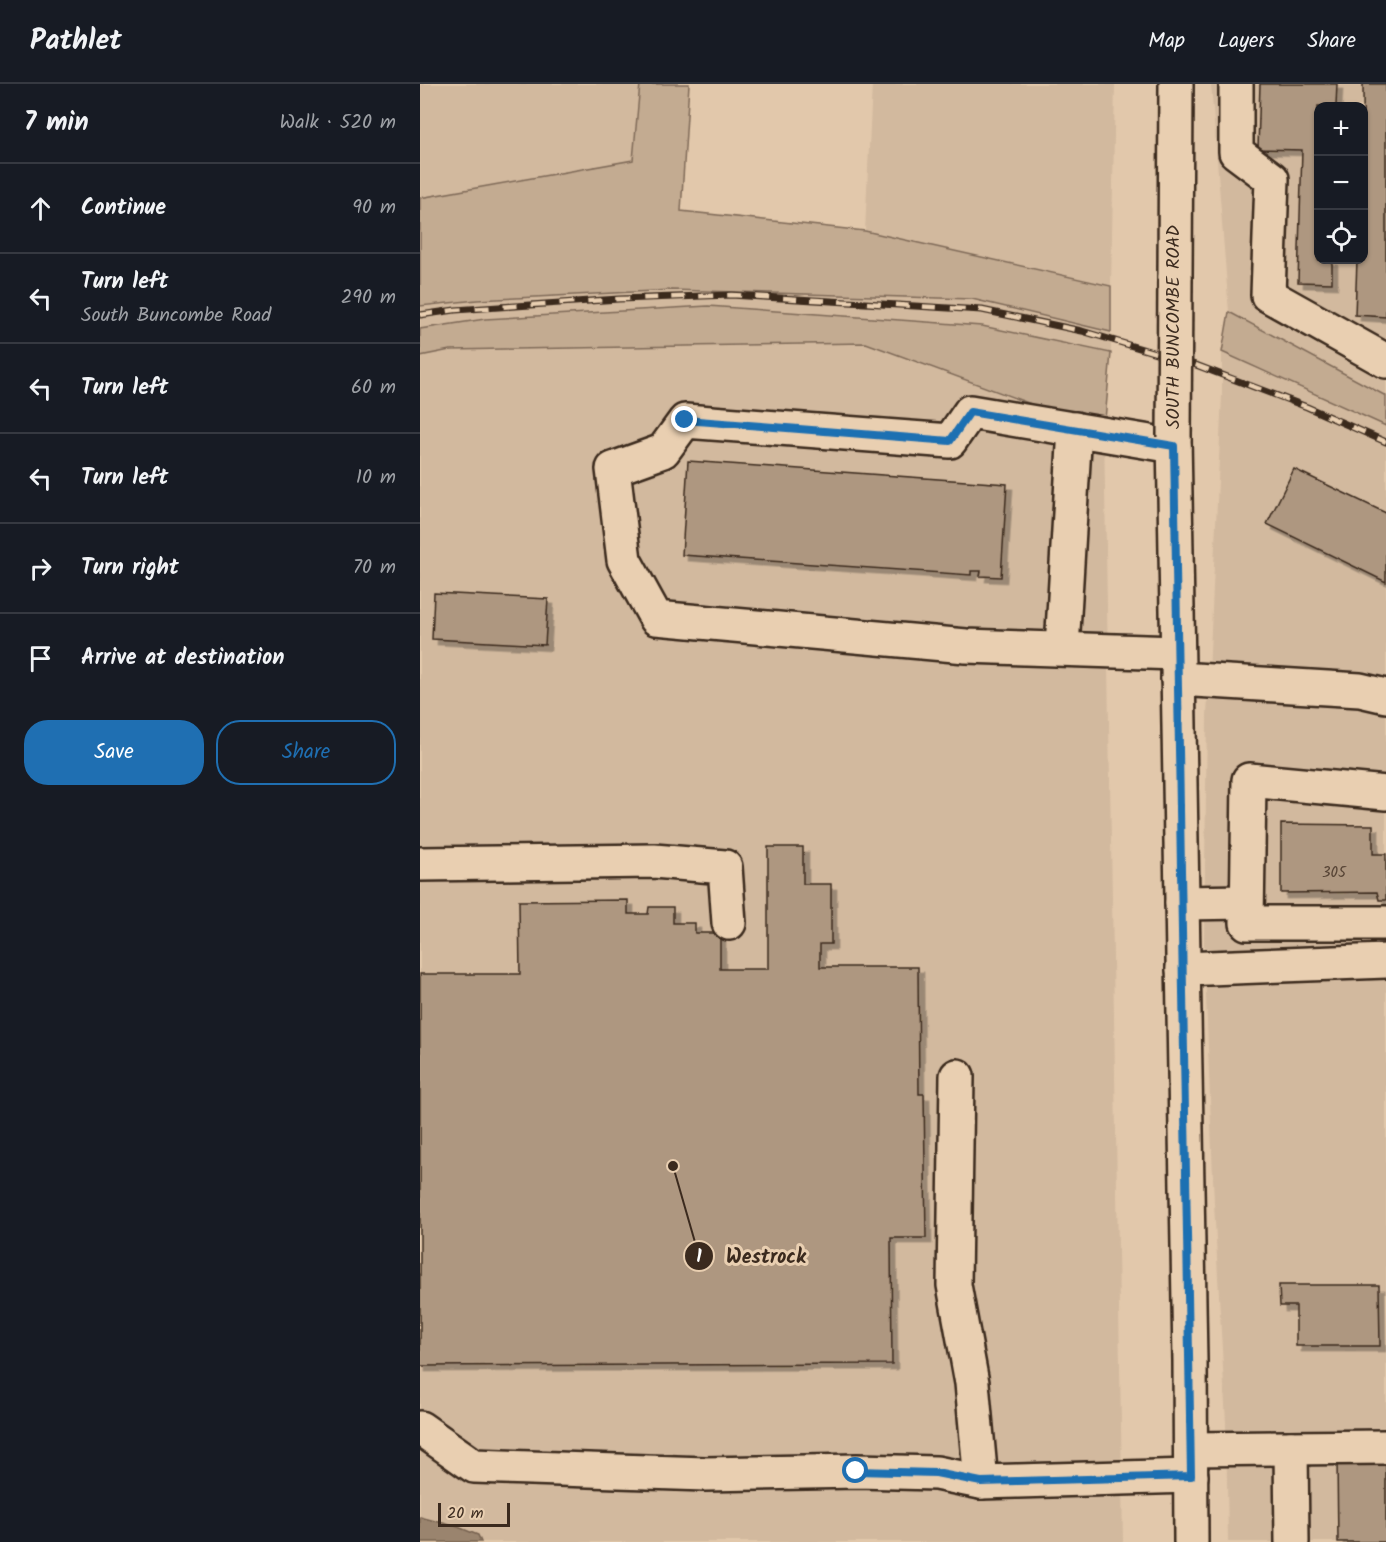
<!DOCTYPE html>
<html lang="en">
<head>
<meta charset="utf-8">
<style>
  :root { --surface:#171b24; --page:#20242c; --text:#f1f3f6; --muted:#9ea1a6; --line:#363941; --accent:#1f6fb2 }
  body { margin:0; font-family:Kalam,sans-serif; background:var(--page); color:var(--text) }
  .controls { position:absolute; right:18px; top:18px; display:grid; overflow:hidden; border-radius:12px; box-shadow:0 2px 4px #0004 }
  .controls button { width:54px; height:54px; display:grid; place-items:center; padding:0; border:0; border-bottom:2px solid var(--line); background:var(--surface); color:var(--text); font:30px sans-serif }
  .scale { position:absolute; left:18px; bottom:15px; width:72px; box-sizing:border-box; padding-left:6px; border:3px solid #3b2a1e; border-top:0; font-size:16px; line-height:21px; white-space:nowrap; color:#3b2a1e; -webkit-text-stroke:4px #e9cfb1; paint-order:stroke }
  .stop { position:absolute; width:18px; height:18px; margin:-14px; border:4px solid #1f6fb2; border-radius:50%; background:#fff }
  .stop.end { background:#1f6fb2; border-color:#fff; box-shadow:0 2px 6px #0008 }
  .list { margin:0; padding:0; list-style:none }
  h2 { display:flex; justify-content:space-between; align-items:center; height:78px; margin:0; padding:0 24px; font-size:26px }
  h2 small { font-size:20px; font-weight:400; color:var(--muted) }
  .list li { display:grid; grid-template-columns:39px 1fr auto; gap:18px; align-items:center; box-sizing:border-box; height:90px; padding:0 24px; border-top:2px solid var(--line) }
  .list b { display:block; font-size:22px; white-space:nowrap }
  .list p { margin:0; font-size:20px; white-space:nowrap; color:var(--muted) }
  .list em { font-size:20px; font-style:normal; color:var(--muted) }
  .actions { display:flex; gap:12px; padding:18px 24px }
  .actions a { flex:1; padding:14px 0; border:2px solid var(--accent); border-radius:24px; text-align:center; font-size:21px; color:var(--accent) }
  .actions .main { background:var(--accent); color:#fff }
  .icon { flex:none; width:33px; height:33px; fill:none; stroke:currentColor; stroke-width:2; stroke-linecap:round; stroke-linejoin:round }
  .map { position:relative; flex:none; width:966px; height:1458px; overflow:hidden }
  header { display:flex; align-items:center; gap:36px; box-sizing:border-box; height:84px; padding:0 30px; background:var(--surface); border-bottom:2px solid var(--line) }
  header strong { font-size:28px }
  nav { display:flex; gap:33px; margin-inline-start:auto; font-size:21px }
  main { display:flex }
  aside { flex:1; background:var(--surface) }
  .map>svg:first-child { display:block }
  .built { fill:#d2b99e; fill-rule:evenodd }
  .green { fill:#c3ab91; stroke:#7f6a58; stroke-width:1.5 }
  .water { fill:#9a846e; stroke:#74604e; stroke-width:1.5 }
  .building { fill:#ae9780; stroke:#3b2a1e; stroke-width:1.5; filter:url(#shadow) }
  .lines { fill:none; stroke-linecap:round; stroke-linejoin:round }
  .minor-casing { stroke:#3b2a1e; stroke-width:38 }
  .major-casing { stroke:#3b2a1e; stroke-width:38 }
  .minor { stroke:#e9cfb1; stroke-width:33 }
  .major { stroke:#e9cfb1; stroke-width:33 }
  .rail-casing { stroke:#3b2a1e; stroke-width:7 }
  .rail { stroke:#e9cfb1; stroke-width:4.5; stroke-dasharray:14; stroke-linecap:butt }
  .major-bridge-casing { stroke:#3b2a1e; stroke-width:38; stroke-linecap:butt }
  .major-bridge { stroke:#e9cfb1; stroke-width:33 }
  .route { stroke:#1f6fb2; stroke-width:8 }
  .labels { text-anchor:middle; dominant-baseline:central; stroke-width:6; stroke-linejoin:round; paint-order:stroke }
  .number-label { font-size:15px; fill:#584536 }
  .street-label { font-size:18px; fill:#3b2a1e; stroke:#e9cfb1 }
  .leader { fill:none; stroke:#3b2a1e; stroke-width:2 }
  .callout-dot { fill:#3b2a1e; stroke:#e9cfb1; stroke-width:2 }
  .mark-label { font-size:18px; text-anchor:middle; font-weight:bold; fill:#fff }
  .callout-label { font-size:20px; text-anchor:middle; font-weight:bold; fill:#3b2a1e; stroke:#e9cfb1; stroke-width:6; stroke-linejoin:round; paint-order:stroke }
</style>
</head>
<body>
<header>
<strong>Pathlet</strong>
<nav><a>Map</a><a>Layers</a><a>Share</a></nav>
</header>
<main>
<aside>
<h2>7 min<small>Walk · 520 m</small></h2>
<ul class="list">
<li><svg class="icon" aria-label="ahead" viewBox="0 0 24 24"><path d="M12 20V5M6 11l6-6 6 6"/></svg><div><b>Continue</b></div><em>90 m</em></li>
<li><svg class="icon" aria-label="left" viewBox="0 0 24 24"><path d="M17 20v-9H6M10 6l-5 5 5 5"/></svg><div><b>Turn left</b><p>South Buncombe Road</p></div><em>290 m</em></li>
<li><svg class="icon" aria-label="left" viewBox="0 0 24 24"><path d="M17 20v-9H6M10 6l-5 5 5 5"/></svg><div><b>Turn left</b></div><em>60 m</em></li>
<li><svg class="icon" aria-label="left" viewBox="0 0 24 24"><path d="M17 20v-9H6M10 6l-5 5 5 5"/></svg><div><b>Turn left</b></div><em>10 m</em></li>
<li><svg class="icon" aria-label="right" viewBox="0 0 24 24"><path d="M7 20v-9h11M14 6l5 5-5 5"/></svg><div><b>Turn right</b></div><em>70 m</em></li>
<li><svg class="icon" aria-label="arrive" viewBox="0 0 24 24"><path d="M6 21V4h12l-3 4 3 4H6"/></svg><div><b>Arrive at destination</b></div></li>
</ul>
<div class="actions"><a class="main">Save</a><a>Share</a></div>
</aside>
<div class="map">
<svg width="966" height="1458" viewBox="0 0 966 1458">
  <defs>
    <filter id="shadow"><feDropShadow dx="5.5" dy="5.5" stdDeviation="0" flood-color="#0004"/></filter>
  </defs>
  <rect width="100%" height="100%" fill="#e2c8ab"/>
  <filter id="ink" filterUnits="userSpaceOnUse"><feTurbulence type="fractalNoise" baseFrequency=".0167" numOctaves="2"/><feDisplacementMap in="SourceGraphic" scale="12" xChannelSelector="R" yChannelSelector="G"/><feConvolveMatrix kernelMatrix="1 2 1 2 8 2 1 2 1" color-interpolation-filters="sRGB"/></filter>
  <g filter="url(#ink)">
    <g class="built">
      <polygon points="0,0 220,0 213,76 0,114"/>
      <polygon points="452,0 695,0 691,202 445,147"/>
      <path d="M791 0H966V312L809 228ZM898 22H944V176H898Z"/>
      <polygon points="252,206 553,215 691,248 691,269 562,242 288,222 65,235 0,245 0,222 57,216"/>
      <polygon points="446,259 684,347 703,1458 0,1458 0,272 30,266"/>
      <polygon points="802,268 966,342 966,1458 808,1458 806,1339 794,1119 784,859 787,632 802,311"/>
    </g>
    <g class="green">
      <polygon points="220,0 269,0 261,127 445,147 691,202 691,248 552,215 252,206 57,216 0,222 0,114 213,76"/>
      <polygon points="288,222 562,242 691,269 684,347 446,259 30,266 0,272 0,245 65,235"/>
      <polygon points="809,228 966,312 966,342 802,268"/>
    </g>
    <polygon class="water" points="0,1433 38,1443 58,1451 61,1458 0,1458"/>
    <g class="building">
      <polygon points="840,0 917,0 916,22 898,22 898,176 912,176 912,199 878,198 882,66 838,65"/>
      <polygon points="943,0 966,0 966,233 935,231 937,176 944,176"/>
      <polygon points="268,377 587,400 581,493 560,492 561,487 551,487 551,491 262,471"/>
      <polygon points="874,385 966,429 966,498 847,440"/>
      <polygon points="14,509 128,515 125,561 12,555"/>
      <polygon points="861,740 953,741 953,770 966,770 966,816 959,816 957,808 861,809"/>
      <polygon points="348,763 383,763 383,800 411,800 411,860 400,860 400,883 498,883 499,1010 504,1010 506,1154 471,1154 472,1280 0,1282 0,890 100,890 99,817 208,816 208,830 228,830 229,823 253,823 253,839 275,839 275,849 300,849 300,885 348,885"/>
      <polygon points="859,1201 959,1201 960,1262 876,1262 876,1222 860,1222"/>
      <polygon points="917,1376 966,1378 966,1458 918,1458"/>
    </g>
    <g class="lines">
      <defs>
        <g id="minor">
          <polyline points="816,0 816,68 852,95 848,211 966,277"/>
          <polyline points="754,362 550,328 530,357 265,337 243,367 193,385 204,476 236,534 546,562 757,569"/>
          <polyline points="642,564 655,345"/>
          <polyline points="758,595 940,606 966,612"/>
          <polyline points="966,709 829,696 827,839 966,839"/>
          <polyline points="0,780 234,777 305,783 309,839"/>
          <polyline points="762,819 826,818"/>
          <polyline points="763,885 966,877"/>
          <polyline points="537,992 534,1201 552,1299 561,1398 771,1392"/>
          <polyline points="0,1344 54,1382 285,1390 437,1387 516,1389 561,1398"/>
          <polyline points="871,1364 872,1458"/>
          <polyline points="771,1365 966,1363"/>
        </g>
        <g id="major">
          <polyline points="755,194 756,0"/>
          <polyline points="754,353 770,1277 771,1458"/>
        </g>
      </defs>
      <use href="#minor" class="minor-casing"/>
      <use href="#major" class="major-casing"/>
      <use href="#minor" class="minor"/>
      <use href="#major" class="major"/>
      <defs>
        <polyline id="rail" points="0,231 35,226 199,215 311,211 562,226 662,247 776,281 887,323 966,358"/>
      </defs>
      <use href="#rail" class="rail-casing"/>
      <use href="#rail" class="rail"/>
      <defs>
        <polyline id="major-bridge" points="754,353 755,194"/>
      </defs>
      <use href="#major-bridge" class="major-bridge-casing"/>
      <use href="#major-bridge" class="major-bridge"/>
    </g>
  </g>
  <g class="lines" filter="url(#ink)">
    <polyline class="route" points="265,336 530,357 550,328 754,362 771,1392 561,1398 516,1389 436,1387"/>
  </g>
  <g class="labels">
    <g class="number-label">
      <text x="914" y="789">305</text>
    </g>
    <g class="street-label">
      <text transform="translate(754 243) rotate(-90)">SOUTH BUNCOMBE ROAD</text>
    </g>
  </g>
  <path class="leader" d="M253 1082L279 1172"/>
  <g class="callout-dot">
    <circle cx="253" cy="1082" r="6"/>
    <circle cx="279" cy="1172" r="15"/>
  </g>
  <g class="mark-label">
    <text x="279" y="1178">1</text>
  </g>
  <g class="callout-label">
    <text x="346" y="1179">Westrock</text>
  </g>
</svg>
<div class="controls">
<button>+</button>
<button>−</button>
<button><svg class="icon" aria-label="locate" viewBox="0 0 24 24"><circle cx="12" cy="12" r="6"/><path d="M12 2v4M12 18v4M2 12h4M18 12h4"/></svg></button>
</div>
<div class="scale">20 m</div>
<div class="stop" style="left:436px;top:1387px"></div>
<div class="stop end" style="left:265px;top:336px"></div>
</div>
</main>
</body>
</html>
